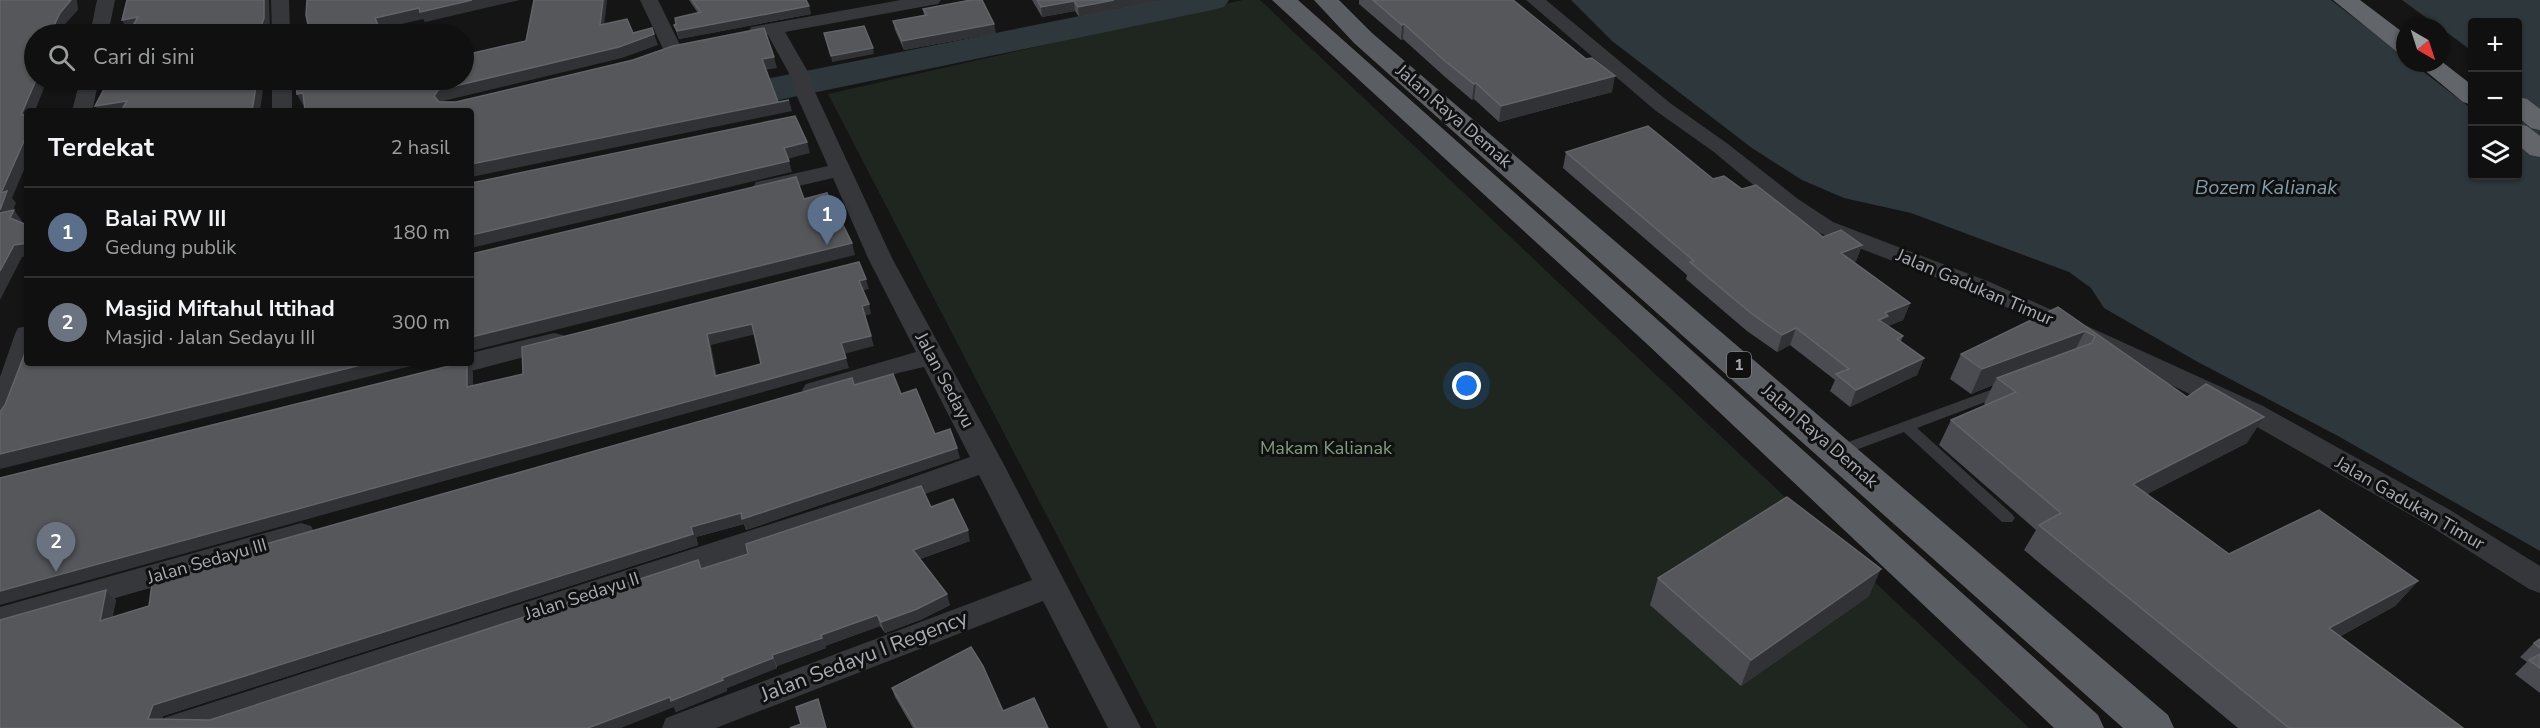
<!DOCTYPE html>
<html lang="id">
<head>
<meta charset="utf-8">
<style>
  :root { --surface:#101010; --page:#1e1e1e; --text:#f1f3f6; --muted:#9c9d9f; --line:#303030; --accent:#8c9099 }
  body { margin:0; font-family:"Nunito Sans",sans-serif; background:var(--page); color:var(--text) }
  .controls { position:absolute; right:18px; top:18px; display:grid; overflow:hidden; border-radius:6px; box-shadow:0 2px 4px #0004 }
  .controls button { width:54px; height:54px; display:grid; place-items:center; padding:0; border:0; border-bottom:2px solid var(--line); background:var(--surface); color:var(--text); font:30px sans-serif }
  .compass { position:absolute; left:2396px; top:18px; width:54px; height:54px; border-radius:50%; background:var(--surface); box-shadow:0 2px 4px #0004; rotate:141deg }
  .you { position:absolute; left:1467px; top:386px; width:21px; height:21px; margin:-15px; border:4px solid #fff; border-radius:50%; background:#1a73e8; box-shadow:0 0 0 9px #1a73e833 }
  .badge { display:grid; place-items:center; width:39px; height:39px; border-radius:50%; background:var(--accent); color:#fff; font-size:20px; font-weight:700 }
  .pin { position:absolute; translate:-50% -50px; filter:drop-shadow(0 2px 3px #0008) }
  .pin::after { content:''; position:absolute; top:32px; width:21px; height:18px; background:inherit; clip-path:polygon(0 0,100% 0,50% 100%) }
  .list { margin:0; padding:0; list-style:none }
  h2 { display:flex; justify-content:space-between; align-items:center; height:78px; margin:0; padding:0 24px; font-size:26px }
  h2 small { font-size:20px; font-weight:400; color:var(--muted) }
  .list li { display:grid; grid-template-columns:39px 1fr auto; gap:18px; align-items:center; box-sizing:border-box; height:90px; padding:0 24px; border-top:2px solid var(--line) }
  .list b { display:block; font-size:22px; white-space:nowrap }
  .list p { margin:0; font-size:20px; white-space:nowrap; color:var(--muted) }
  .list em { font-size:20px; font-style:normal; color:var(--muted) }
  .icon { flex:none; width:33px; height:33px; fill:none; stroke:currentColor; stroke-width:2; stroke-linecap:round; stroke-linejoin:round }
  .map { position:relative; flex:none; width:2540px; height:728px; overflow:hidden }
  .search { position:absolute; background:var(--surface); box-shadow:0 2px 4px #0004; left:24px; top:24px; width:450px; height:66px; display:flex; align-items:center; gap:15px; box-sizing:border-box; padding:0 21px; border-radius:33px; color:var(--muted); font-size:22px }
  .panel { position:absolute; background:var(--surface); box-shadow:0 2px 4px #0004; left:24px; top:108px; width:450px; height:258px; border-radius:6px }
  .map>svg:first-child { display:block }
  .green { fill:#1f261f }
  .water { fill:#2e373b; fill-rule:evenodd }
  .pier { fill:#151516 }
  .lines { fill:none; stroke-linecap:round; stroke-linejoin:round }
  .river { fill:#2e373b; fill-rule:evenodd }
  .service { fill:#36373b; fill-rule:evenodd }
  .minor { fill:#36373b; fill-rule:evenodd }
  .trunk { fill:#5a5e62; fill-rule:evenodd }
  .motorway { fill:#62666b; fill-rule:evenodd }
  .wall { fill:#4b4c51 }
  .shaded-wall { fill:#313235 }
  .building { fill:#55575b; stroke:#626469; stroke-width:1.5; fill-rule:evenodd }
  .labels { text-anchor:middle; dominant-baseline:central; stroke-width:6; stroke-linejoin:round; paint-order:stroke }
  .shield { fill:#101011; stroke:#7a7e84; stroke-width:1.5 }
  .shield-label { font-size:16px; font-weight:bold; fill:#a8adb5 }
  .street-label { font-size:18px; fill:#a8adb5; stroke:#101011 }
  .park-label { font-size:18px; fill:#829e80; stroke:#101011 }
  .water-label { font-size:20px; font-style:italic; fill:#819ead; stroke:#101011 }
  .near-street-label { font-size:21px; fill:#a8adb5; stroke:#101011 }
</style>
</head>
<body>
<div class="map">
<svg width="2540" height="728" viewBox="0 0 2540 728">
  <rect width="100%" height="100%" fill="#151516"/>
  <polygon class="green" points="1243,0 1260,0 2029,728 1157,728 828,94"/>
  <path class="water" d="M1571 0H2540V551L2338 436 2196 361 2104 308 2091 288 2069 272 1911 213 1844 198 1802 180 1752 148 1612 41ZM2472 22H2518V176H2472ZM2405 27H2441V63H2405Z"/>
  <g class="pier">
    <polygon points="2331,0 2402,0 2439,27 2405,27 2405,57"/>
    <polygon points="2441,28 2472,51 2472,109 2412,63 2441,63"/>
  </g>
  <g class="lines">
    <polygon class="river" points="1160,0 1229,0 1224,7 1212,10 706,115 692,111 686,103 692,95 706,91"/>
    <polygon class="service" points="2004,385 2011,390 2009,393 1917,428 2012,514 2015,518 2012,522 2002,522 1904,432 1837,457 1832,456 1830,452 1832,448"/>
    <g class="minor">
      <polygon points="97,0 115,0 108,34 90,34"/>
      <polygon points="271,0 289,0 290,34 272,34"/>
      <polygon points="640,0 658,0 682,49 679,53 665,53"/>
      <polygon points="901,0 941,0 938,4 932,5 785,32 811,77 815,92 892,258 1002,461 1141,728 1108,728 1043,601 716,728 662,728 666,718 1032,580 979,475 897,504 219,728 160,728 164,718 176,714 877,490 970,457 924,367 898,373 815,399 806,396 802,390 806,384 916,352 868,258 833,178 764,194 756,192 753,187 756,182 828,166 795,92 791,77 768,35 751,35 749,31 751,27"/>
      <polygon points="1526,0 1546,0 1670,103 1728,144 1798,199 1833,222 1990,282 2263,406 2450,510 2540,566 2540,593 2529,589 2430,526 2245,420 1974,292 1817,232 1782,209 1714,152 1656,111"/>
      <polygon points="80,80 99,80 92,111 72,111"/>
      <rect x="272" y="80" width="20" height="31"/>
      <polygon points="27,326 27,363 30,363 13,416 9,423 0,425 0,377 15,334 18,328"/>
      <polygon points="554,333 563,335 567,341 563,347 471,371 462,368 459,363 471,363 471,353"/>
      <polygon points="301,523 311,526 315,534 311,542 0,631 0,607"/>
    </g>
    <g class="trunk">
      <polygon points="1272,0 1298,0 1669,330 2098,715 2104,728 2054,728 1647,344"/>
      <polygon points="1314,0 1339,0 1372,33 2168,715 2174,728 2123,728 1354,43"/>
    </g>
    <g class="motorway">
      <polygon points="2333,0 2360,0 2405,34 2405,53 2396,51"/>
      <polygon points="2441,61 2472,85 2472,105 2463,102 2416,63 2441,63"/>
      <polygon points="2518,97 2527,99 2540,109 2540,130 2531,128 2518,117"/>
      <polygon points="2518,124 2527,126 2540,136 2540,157 2530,155 2518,145"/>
    </g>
  </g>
  <g class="wall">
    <polygon points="689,0 806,0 811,14 679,39 674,25 698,13"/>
    <polygon points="1032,0 1164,0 1079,17 1075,11 1042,17"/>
    <polygon points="1359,0 1513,0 1612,92 1499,122 1474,99 1472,100 1444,76 1403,39 1401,40 1359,4"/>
    <polygon points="923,9 996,33 904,50 895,30 893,21 924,15"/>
    <polygon points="1566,152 1713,179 1742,189 1823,237 1862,245 1856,261 1854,262 1910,303 1903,320 1888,326 1903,336 1901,341 1924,358 1917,375 1850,407 1830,391 1835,380 1790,345 1777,352 1747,331 1686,279 1687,275 1563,168"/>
    <polygon points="2058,307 2247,443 2147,494 2229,554 2418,581 2395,606 2339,637 2463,728 2238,728 2024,550 2036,530 1939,445 1951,420 1986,405 1984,404 1993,385 1971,394 1950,379 1961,354"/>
    <polygon points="854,385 901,394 935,434 960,458 746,530 744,524 696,537 698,545 163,716 162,719 210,720 702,569 931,507 970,541 920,559 950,605 920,620 885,633 880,626 825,646 826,648 777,666 777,668 727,688 727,691 676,712 674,707 0,728 106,590 116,600 112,617"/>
    <polygon points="1658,578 1869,596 1741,686 1650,605"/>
    <polygon points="2540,639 2540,693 2515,674 2527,662 2520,657 2534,643"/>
    <polygon points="892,688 1003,711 1048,728 913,728 895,697"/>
  </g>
  <g class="shaded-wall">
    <polygon points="71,0 77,0 78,10 66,23 61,34 50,34 60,13"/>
    <polygon points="264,0 269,0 270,28 267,34 258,34"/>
    <polygon points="472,0 520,0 425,22 423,19 380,29 383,34 366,34 365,28 375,18 419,8"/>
    <polygon points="603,0 607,0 603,35 600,25"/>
    <polygon points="1114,0 1164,0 1079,17 1078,7"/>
    <polygon points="1074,1 1075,11 1042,17 1041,7"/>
    <polygon points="809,6 811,14 679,39 677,31"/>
    <polygon points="138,17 144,28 128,31 122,20"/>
    <polygon points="994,24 996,33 904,50 902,41"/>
    <polygon points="1404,24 1403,39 1401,40 1402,25"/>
    <polygon points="654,34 658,45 622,58 443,101 439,107 434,96 438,90"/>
    <polygon points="873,48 874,54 832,62 831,56"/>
    <polygon points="774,57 777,68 765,70 762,59"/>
    <polygon points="1615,76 1612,92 1499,122 1501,106"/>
    <polygon points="36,80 47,80 35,111 27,111 27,123 21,115"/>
    <polygon points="257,80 272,80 270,88 263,89 260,111 252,111"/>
    <polygon points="292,80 300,80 301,83 294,84"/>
    <polygon points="1476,83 1474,99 1472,100 1474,84"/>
    <polygon points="303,93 308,104 303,105 297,94"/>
    <polygon points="789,100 792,111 471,177 471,164"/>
    <polygon points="127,101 133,111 99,111 95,106"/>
    <polygon points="27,134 27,163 12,198 16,203 7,224 0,214 1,193"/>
    <polygon points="807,142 810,153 787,159 784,148"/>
    <polygon points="789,161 792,172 471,248 471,235"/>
    <polygon points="14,210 22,221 18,230 10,218"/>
    <polygon points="27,243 27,256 22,257 0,300 0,271 14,245"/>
    <polygon points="852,243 855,255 471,351 471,337"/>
    <polygon points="1862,245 1856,261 1835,269 1841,253"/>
    <polygon points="866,279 869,289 861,291 859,281"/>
    <polygon points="1910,303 1903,320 1883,328 1879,320 1885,313"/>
    <polygon points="869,304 871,314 864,316 862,306"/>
    <polygon points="752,324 756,334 711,345 719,387 715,376 707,334"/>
    <polygon points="1796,328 1790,345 1777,352 1782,335"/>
    <polygon points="2085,331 2072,356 1997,378 1993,385 1971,394 1982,369"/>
    <polygon points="871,336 874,346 844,354 841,343"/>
    <polygon points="846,358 849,368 0,605 0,591"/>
    <polygon points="1924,358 1917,375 1850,407 1856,390"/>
    <polygon points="369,363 423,363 0,469 0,454"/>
    <polygon points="467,363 468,363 473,372 473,398 467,387"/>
    <polygon points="2264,417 2247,443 2118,509 2133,484"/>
    <polygon points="957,448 960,458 746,530 744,524 696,537 698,545 163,716 159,728 148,719 153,705 691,527"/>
    <polygon points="968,530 970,541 916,560 913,550"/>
    <polygon points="1881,569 1869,596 1741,686 1751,660"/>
    <polygon points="2418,581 2395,606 2307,654 2329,628"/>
    <polygon points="106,590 116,600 110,632 100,621"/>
    <polygon points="947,594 950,605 920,620 885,633 881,622"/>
    <polygon points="877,615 880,626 825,646 821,635"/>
    <polygon points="822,638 826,648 777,666 772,655"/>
    <polygon points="773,658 777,668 727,688 727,691 676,712 674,707 621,728 588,728"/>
  </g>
  <g class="building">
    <polygon points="0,0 71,0 60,13 50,34 34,34 34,80 36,80 21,115 27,114 27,134 1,193 7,191 0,210"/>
    <polygon points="127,0 264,0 264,18 258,34 128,34 138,17 122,20"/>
    <polygon points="307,0 472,0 420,12 419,8 375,18 378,25 365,28 366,34 310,34 306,15"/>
    <polygon points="534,0 603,0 600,25 627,19 633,33 652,28 654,34 619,47 438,90 434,96 439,102 456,102 633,60 673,46 764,28 774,57 762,59 778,102 789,100 471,164 471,111 305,111 303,93 297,94 296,80 464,80 464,55 526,41"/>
    <polygon points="692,0 806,0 809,6 677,31 674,25 676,24 675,18 701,12"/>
    <polygon points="971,0 982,0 994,24 902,41 893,21 927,15 923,9"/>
    <polygon points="1037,0 1114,0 1078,7 1074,1 1041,7"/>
    <polygon points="1373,0 1513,0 1586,59 1592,58 1615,76 1501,106 1476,83 1474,84 1445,61 1404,24 1402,25"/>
    <polygon points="864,26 873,48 831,56 824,33"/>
    <polygon points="109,80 257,80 252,111 121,111 127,101 95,106"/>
    <polygon points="795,116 807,142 784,148 789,161 471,235 471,183"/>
    <polygon points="1648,126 1713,179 1724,176 1742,189 1756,185 1823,237 1841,230 1862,245 1841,253 1910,303 1885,313 1888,316 1879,320 1903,336 1897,339 1924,358 1856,390 1836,374 1849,369 1796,328 1782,335 1752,314 1690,262 1694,261 1566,152"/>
    <polygon points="796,177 804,199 827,193 852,243 471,337 471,254"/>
    <polygon points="14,210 10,218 27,225 27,243 14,245 0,271 0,213"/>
    <path d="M859 262 866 279 859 281 869 304 862 306 871 336 841 343 846 358 0 591V478L461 363H467V387L523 374 522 347ZM752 324 761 364 715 376 707 334Z"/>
    <polygon points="2058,307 2187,397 2206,384 2264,417 2133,484 2229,554 2319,510 2418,581 2329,628 2463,728 2289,728 2039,525 2061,513 1951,420 2016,392 1997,378 2092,343 2095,336 2085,331 1982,369 1961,354"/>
    <polygon points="27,348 27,363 369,363 0,454 0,412 5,405"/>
    <polygon points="893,374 901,394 916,389 935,434 950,429 957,448 742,519 741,513 691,527 693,534 153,705 148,719 210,720 698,560 701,569 748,554 746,544 921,486 931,507 953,499 968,530 913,550 947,594 917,609 881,622 877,615 821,635 822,638 772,655 773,658 722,678 723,680 671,701 670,697 588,728 0,728 0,620 106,590 100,621 149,606 153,576 852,378 854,385"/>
    <polygon points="1787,497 1881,569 1751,660 1658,578"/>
    <polygon points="2540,639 2540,648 2534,643"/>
    <polygon points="971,647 983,666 1003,711 1034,698 1048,728 916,728 892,688"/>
    <polygon points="2540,654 2540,668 2529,660"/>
    <polygon points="818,699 826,728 790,728 801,724 796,707"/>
  </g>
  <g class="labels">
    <rect class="shield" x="1727" y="352" width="24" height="26" rx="4.5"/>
    <g class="shield-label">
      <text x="1739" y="365">1</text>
    </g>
    <g class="street-label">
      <text transform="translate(1454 116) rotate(41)">Jalan Raya Demak</text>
      <text transform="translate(1975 287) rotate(23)">Jalan Gadukan Timur</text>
      <text transform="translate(945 380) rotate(62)">Jalan Sedayu</text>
      <text transform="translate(1820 436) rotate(41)">Jalan Raya Demak</text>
      <text transform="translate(2410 503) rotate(30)">Jalan Gadukan Timur</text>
      <text transform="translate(207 561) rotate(-16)">Jalan Sedayu III</text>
      <text transform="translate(582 596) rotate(-18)">Jalan Sedayu II</text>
    </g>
    <g class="park-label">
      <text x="1326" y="448">Makam Kalianak</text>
    </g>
    <g class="water-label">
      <text x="2266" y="187">Bozem Kalianak</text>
    </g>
    <g class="near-street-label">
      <text transform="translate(864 656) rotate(-21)">Jalan Sedayu I Regency</text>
    </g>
  </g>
</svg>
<div class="controls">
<button>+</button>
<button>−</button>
<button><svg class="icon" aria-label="layers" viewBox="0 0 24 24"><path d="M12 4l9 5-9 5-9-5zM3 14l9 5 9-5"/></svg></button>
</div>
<svg class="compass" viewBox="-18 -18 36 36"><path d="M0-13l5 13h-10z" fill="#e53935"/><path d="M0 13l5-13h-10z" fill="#9c9d9f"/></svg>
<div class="you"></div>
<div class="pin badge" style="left:827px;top:245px;background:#5c6f8a">1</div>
<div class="pin badge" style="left:56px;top:572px;background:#6b7280">2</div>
<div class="search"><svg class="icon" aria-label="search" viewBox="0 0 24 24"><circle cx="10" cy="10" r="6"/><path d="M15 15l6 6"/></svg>Cari di sini</div>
<section class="panel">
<h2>Terdekat<small>2 hasil</small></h2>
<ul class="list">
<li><span class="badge" style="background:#5c6f8a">1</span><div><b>Balai RW III</b><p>Gedung publik</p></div><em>180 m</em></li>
<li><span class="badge" style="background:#6b7280">2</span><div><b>Masjid Miftahul Ittihad</b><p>Masjid · Jalan Sedayu III</p></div><em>300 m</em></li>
</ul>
</section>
</div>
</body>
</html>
